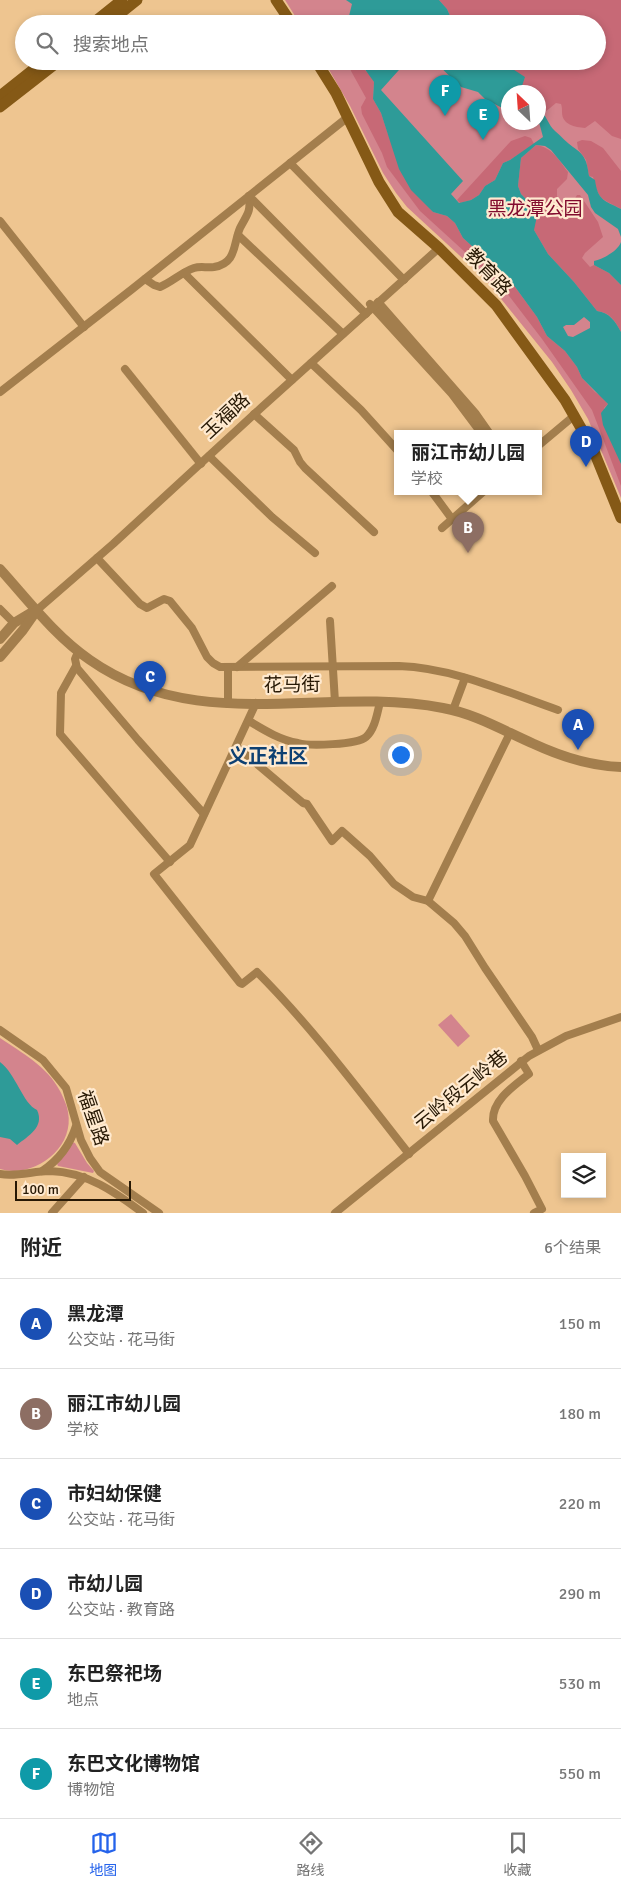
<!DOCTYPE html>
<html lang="zh">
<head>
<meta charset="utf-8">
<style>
  :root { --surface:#fff; --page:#f2f2f2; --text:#222; --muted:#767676; --line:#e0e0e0; --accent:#2563eb }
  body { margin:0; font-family:Signika,"Noto Sans SC",sans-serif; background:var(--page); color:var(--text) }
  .controls { position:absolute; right:15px; bottom:15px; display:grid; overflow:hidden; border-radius:0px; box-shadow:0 2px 8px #0003 }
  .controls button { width:45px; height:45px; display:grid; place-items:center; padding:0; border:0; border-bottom:1px solid var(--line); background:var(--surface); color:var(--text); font:25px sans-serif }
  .compass { position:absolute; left:501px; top:85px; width:45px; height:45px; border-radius:50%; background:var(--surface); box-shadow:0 2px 8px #0003; rotate:335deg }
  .scale { position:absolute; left:15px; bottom:12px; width:116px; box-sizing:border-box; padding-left:5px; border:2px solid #271804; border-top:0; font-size:14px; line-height:18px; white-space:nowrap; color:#271804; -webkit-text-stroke:4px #ffead0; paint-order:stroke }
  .you { position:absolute; left:400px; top:754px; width:18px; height:18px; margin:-12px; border:4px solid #fff; border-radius:50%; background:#1a73e8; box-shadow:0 0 0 8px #1a73e833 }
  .badge { display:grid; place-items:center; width:32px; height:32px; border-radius:50%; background:var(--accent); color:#fff; font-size:16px; font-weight:700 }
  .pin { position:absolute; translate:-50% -41px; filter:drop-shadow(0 1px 2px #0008) }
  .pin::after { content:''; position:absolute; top:26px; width:18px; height:15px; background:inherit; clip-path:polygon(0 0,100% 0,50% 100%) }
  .popup { position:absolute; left:394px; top:430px; width:148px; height:65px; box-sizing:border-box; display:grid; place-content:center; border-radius:0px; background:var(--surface); filter:drop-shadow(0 1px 4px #0005); font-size:16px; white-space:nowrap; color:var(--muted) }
  .popup b { font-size:19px; color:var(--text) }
  .popup::after { content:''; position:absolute; left:50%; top:100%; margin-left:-10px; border:10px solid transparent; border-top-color:var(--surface) }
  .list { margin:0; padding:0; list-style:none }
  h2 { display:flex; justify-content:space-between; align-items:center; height:65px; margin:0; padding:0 20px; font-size:21px }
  h2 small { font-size:16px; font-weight:400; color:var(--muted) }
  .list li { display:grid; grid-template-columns:32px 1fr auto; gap:15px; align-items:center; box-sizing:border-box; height:90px; padding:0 20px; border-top:1px solid var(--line) }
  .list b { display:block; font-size:19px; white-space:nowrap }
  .list p { margin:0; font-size:16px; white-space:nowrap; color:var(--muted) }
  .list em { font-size:16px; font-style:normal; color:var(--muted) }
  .icon { flex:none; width:28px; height:28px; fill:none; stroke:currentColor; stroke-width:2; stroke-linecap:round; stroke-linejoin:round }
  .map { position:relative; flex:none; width:621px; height:1213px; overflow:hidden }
  .search { position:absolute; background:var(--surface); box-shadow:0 2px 8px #0003; left:15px; right:15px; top:15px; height:55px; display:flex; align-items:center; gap:12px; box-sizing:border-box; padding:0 18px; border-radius:28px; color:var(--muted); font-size:19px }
  .sheet { height:605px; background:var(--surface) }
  nav { display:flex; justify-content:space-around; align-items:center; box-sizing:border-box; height:70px; border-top:1px solid var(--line); background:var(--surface); font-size:14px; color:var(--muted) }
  nav a { display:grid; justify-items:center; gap:2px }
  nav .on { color:var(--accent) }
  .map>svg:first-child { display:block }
  .green { fill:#d3848d; fill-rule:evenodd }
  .forest { fill:#c76976 }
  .water { fill:#2e9b98; fill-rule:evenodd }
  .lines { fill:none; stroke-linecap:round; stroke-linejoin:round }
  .minor { stroke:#a37e4d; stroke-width:8 }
  .tertiary { stroke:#a37e4d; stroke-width:10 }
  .secondary { stroke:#855916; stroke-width:11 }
  .labels { text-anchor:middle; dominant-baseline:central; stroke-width:4.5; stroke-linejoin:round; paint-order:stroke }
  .park-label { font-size:19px; fill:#820b2e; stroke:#ffead0 }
  .street-label { font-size:19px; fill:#271804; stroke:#ffead0 }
  .neighbourhood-label { font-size:20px; font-weight:bold; fill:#0e4072; stroke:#ffead0 }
</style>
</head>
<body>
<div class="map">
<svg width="621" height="1213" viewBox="0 0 621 1213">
  <rect width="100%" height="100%" fill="#eec590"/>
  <g class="green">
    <path d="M285 0H621V498L588 419 571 390 552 362 485 279 407 207 396 193 383 173 350 106 324 61H597V24H300ZM508 92H538V122H508Z"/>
    <polygon points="451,1014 470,1036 458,1047 438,1025"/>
    <path d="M0 1038C22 1053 47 1066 60 1091 63 1097 67 1105 68 1112 75 1149 33 1179 0 1169Z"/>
    <polygon points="72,1142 75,1143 87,1163 94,1171 93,1173 58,1166 57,1164"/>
  </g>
  <g class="forest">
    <path d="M439 0H621V139L612 136 595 121 585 128C575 127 562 125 562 112 562 109 562 107 561 104L556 103 544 113 539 110 538 92H520L521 87 511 67 500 61H597V24H461L451 18 447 9Z"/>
    <polygon points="349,61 359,61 362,67 371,76 374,82 373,99 381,113 388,134 424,201 433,212 447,216 455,223 463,238 510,280 537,317 547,336 565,351 577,367 582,378 595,392 601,396 608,404 604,408 621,464 621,486 592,410 542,339 500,284 420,211 387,167 382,153 362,114 361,107 366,98 351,71"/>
    <polygon points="525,136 531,138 534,144 510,160 503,163 495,180 485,186 479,195 471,200 460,203 457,200 511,141"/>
    <path d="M582 140 591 141 603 148 621 171V209C601 198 599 201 593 177L589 176 586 160 578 149 577 142Z"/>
    <path d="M536 145C552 147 559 160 568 172L567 179 557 189V196L560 203 567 205 572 204 577 195H580L598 222 603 237 585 253 582 258 590 267 594 265 609 273 621 285V332C615 321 611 313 597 311L574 282 548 254 534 230 529 202 521 194 518 186 521 158Z"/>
  </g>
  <g class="water">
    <polygon points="346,0 439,0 447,9 451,18 461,24 347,24 352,4"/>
    <path d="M359 61H407L381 90 463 181 451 194 459 203 471 200 479 195 485 186 495 180 503 163 510 160 543 137 539 122V110C547 115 548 125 555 131 561 136 567 143 573 147 585 155 587 161 589 176L595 180C598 201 604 200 621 209V237L618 229 595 213 591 207 588 195 551 150 545 146 536 145 521 158 518 186 521 194 529 202 537 216 534 230 548 254 574 282 597 311C610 313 615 321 621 332V464L603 425 601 413 608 404 582 378 577 367 565 351 547 336 537 317 510 280 463 238 455 223 447 216 433 212 411 190 399 169 381 113 373 99 374 82ZM584 317 590 322V328L573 337 568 336 563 327 566 325H574Z"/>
    <polygon points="434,61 500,61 525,77 520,92 508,92 508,111 485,99 478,92 461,87"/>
    <path d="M621 242V285L609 273 594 265V261C603 259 618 251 621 242Z"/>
    <path d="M0 1062C16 1074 23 1104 37 1110 45 1127 28 1136 17 1145L10 1139 0 1137Z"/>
  </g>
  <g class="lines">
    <g class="minor">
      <polyline points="290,163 404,280"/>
      <polyline points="249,196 366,314"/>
      <polyline points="0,221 84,327"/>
      <polyline points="238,235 343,334"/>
      <polyline points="184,273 292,380"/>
      <path d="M145 279 154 285 160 287C172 282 182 272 194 268 200 266 207 268 214 267 237 263 233 244 240 228 247 214 251 213 249 196"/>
      <polyline points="378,302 476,414 490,434"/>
      <polyline points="370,304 452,394 482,434"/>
      <polyline points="311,363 361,410 398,451"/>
      <polyline points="125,369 201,464"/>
      <polyline points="0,392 131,290 348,117"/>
      <polyline points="254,414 294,450 300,462 305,468 374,532"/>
      <polyline points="538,446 575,415"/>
      <polyline points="209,456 272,517 315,553"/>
      <polyline points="432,492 452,519"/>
      <polyline points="442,528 483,492"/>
      <path d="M97 558 140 604 147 608 164 599 170 601 192 628 207 657 213 663 220 667 399 666C454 668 506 692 558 710"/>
      <polyline points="0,609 14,623"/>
      <polyline points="37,610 113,544 262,407 439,248"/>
      <polyline points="330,621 335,702"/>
      <polyline points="78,652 75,659 77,668 138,740 204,814"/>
      <polyline points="76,666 61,693 60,734 170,862"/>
      <polyline points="237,667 332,586"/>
      <path d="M256 703 190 845 154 874 240 983 242 984 257 972C312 1027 361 1093 409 1154"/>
      <polyline points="228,704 228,667"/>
      <polyline points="453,710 465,678"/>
      <path d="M249 721C264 730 280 740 298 743 309 746 357 745 366 737 375 729 377 714 380 702"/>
      <polyline points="237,747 303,803 307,804 332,841 342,831 370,856 394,884 413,897 428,901 454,923 465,936 485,968 532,1037 538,1050"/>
      <polyline points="428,901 510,733"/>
      <polyline points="0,1030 43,1060 66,1088 81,1140 90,1158 100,1172 159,1213"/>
      <path d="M521 1061 529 1074C514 1086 492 1100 493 1121L525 1176 542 1209 534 1213"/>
      <path d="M42 1171C59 1160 70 1145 76 1126"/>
      <path d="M0 1174C17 1177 33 1171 50 1171 87 1172 115 1192 143 1213"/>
      <polyline points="52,1213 84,1177"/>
      <polyline points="335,1213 529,1056 566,1036 621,1017"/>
    </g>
    <g class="tertiary">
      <path d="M0 569C28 600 55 636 90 660 198 736 324 685 443 708 476 714 504 731 534 744 560 756 592 766 621 767"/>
      <polyline points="0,639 14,623 34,611"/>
      <polyline points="0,657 23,630 37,610"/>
    </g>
    <g class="secondary">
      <polyline points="276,0 292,24"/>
      <polyline points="92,24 122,0"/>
      <polyline points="107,24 137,0"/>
      <polyline points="316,61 336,93 379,182 398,212 439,248 496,305 565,400 593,449 621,518"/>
      <polyline points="0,96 44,61"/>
      <polyline points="0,107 59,61"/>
    </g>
  </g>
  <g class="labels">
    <g class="park-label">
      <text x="535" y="209">黑龙潭公园</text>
    </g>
    <g class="street-label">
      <text transform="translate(488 272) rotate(46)">教育路</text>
      <text transform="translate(226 416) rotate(-43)">玉福路</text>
      <text transform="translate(292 685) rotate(-1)">花马街</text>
      <text transform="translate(461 1090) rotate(-39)">云岭段云岭巷</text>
      <text transform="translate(93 1118) rotate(71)">福星路</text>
    </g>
    <g class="neighbourhood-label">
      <text x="268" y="756">义正社区</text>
    </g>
  </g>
</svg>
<div class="controls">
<button><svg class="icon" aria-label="layers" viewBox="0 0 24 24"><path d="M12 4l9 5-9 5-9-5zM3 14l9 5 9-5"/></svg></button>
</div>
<svg class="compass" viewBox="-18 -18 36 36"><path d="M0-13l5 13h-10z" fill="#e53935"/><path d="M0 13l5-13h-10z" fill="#767676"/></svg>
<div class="scale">100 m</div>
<div class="you"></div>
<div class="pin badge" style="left:578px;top:750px;background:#1a4fb4">A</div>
<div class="pin badge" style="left:468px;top:553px;background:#8d6e63">B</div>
<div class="popup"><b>丽江市幼儿园</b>学校</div>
<div class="pin badge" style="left:150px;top:702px;background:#1a4fb4">C</div>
<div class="pin badge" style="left:586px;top:467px;background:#1a4fb4">D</div>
<div class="pin badge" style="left:483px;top:140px;background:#0f9aa8">E</div>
<div class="pin badge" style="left:445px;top:116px;background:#0f9aa8">F</div>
<div class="search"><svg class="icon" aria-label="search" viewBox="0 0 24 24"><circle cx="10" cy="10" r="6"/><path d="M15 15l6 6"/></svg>搜索地点</div>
</div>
<section class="sheet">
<h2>附近<small>6个结果</small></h2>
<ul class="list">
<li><span class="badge" style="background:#1a4fb4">A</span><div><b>黑龙潭</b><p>公交站 · 花马街</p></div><em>150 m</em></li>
<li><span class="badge" style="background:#8d6e63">B</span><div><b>丽江市幼儿园</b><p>学校</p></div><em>180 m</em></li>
<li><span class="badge" style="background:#1a4fb4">C</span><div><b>市妇幼保健</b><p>公交站 · 花马街</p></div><em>220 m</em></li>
<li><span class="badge" style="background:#1a4fb4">D</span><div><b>市幼儿园</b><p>公交站 · 教育路</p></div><em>290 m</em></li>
<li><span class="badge" style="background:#0f9aa8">E</span><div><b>东巴祭祀场</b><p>地点</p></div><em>530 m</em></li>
<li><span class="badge" style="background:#0f9aa8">F</span><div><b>东巴文化博物馆</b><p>博物馆</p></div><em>550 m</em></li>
</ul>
</section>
<nav>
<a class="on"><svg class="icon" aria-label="map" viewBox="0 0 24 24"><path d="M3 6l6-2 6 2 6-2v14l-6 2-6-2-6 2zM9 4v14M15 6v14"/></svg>地图</a>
<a><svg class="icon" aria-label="directions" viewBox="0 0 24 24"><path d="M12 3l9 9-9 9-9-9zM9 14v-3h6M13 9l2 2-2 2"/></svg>路线</a>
<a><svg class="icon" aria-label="saved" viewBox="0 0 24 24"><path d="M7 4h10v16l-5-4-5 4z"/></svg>收藏</a>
</nav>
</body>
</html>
